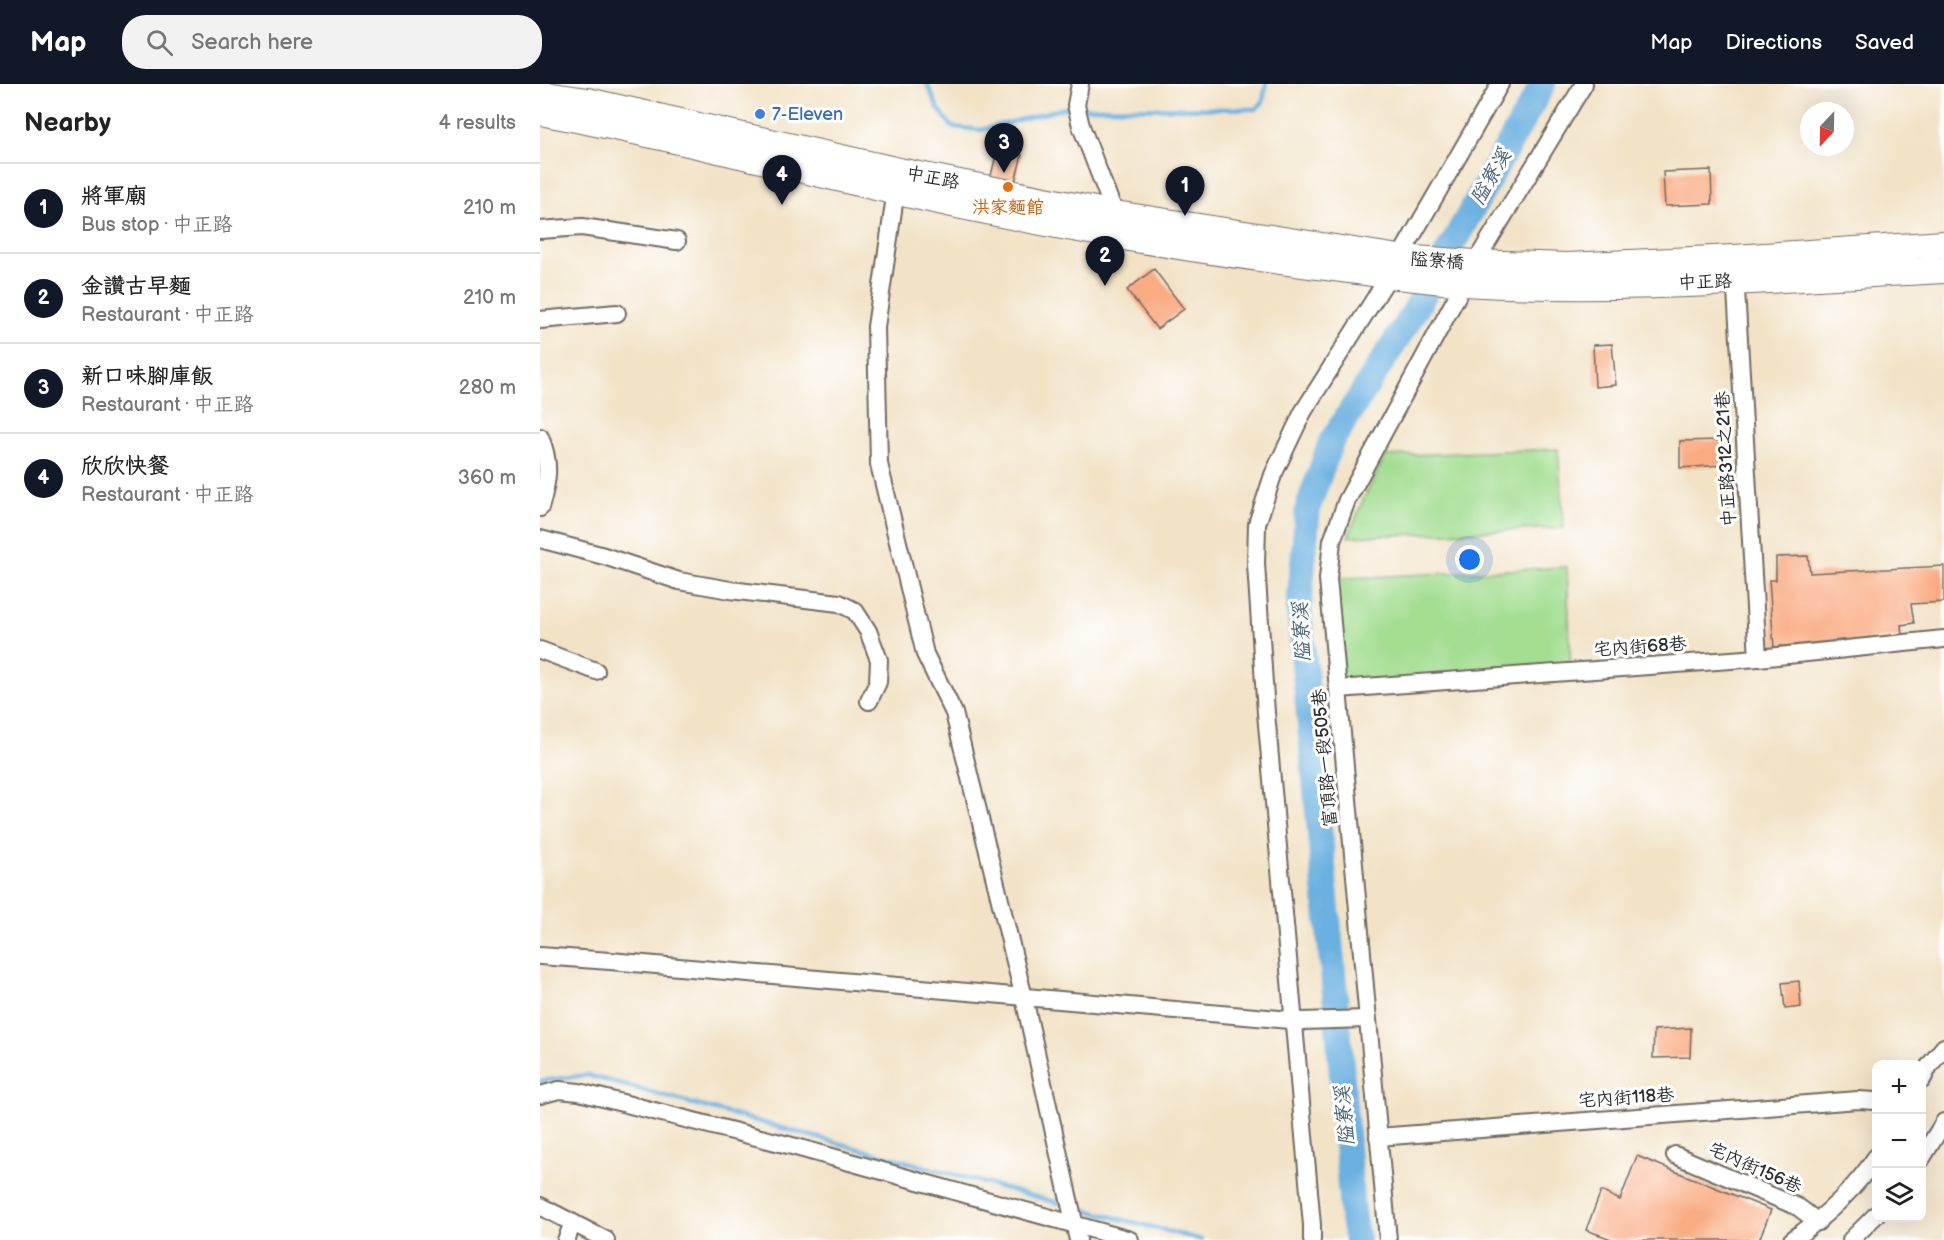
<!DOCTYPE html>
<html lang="en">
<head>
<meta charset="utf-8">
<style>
  :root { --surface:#fff; --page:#f2f2f2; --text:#222; --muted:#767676; --line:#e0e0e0; --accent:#111827 }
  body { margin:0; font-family:"Balsamiq Sans","LXGW WenKai TC",sans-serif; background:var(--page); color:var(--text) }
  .controls { position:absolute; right:18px; bottom:18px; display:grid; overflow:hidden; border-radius:12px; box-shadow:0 6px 24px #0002 }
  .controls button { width:54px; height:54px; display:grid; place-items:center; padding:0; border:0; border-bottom:2px solid var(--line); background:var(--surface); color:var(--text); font:30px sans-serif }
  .compass { position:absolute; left:1260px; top:18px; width:54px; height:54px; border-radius:50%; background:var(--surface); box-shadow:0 6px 24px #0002; rotate:202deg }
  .you { position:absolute; left:930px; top:476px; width:21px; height:21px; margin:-15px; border:4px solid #fff; border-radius:50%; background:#1a73e8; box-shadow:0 0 0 9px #1a73e833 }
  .badge { display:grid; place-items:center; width:39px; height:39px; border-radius:50%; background:var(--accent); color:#fff; font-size:20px; font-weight:700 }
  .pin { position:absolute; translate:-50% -50px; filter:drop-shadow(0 2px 3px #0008) }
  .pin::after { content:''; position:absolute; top:32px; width:21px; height:18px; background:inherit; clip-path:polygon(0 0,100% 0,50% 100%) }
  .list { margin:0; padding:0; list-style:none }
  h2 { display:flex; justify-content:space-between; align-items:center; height:78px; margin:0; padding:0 24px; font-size:26px }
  h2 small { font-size:20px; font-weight:400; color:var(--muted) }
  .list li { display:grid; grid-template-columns:39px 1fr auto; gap:18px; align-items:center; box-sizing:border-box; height:90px; padding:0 24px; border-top:2px solid var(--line) }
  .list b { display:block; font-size:22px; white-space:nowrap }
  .list p { margin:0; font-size:20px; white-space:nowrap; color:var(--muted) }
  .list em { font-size:20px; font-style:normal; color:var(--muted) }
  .icon { flex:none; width:33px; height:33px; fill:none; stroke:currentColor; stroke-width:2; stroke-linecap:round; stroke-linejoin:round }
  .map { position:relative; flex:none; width:1404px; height:1156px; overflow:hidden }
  header { display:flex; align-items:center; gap:36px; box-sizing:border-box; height:84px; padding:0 30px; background:var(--accent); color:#fff }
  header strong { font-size:28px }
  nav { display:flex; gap:33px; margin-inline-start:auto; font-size:21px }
  .search { width:420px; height:54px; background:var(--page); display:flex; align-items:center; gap:15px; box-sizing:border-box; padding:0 21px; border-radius:24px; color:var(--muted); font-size:22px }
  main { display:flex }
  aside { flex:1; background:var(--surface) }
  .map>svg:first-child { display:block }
  .green { fill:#a2dd90; stroke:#66845e; stroke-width:1.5 }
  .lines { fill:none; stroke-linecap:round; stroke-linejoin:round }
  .stream { stroke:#6ab0e0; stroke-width:4.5 }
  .river { stroke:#6ab0e0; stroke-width:26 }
  .building { fill:#f9ab82 }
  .minor-casing { stroke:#716b62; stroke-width:20 }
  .primary-casing { stroke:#716b62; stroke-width:28 }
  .minor { stroke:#fff; stroke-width:16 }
  .primary { stroke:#fff; stroke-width:26 }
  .shop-dot { fill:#3f7fe0; stroke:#fff; stroke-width:2 }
  .food-dot { fill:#e8710a; stroke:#fff; stroke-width:2 }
  .labels { text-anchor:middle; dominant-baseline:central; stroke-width:6; stroke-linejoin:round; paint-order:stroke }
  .shop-label { font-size:18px; fill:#366cbe; stroke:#fff; text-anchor:start }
  .street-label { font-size:18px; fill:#2b2b2b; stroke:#fff }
  .food-label { font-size:18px; fill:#c56008; stroke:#fff }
  .water-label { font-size:20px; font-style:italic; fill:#446073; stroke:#fff }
</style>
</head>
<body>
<header>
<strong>Map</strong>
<div class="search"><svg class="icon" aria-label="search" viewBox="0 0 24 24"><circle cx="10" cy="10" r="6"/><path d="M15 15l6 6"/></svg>Search here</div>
<nav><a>Map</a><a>Directions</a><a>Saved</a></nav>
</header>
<main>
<aside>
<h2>Nearby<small>4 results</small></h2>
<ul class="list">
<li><span class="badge">1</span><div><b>將軍廟</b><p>Bus stop · 中正路</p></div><em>210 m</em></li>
<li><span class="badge">2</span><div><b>金讚古早麵</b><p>Restaurant · 中正路</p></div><em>210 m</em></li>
<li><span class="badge">3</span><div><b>新口味腳庫飯</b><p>Restaurant · 中正路</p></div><em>280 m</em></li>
<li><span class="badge">4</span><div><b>欣欣快餐</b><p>Restaurant · 中正路</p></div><em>360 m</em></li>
</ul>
</aside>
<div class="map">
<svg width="1404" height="1156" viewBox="0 0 1404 1156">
  <rect width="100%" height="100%" fill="#fff"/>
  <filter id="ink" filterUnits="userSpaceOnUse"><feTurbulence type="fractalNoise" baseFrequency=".0167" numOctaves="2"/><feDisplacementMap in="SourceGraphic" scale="12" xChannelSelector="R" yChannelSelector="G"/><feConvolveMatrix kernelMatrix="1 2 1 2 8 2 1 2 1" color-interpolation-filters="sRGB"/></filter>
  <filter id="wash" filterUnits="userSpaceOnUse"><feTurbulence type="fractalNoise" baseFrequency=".008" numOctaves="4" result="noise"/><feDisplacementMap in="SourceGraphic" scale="24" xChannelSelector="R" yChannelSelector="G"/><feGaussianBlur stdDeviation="1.35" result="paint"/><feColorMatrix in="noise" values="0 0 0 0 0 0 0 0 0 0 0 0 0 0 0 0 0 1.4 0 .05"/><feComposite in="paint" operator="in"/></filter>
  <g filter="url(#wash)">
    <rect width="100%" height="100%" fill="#f2e3c7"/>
    <g class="green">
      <polygon points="1018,365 1024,444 808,453 824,414 846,372"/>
      <polygon points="1027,483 1031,588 803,605 788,495"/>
    </g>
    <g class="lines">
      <g class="stream">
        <polyline points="387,0 398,24 412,43 441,46 525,24 533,24"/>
        <polyline points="542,24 716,25 723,18 726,0"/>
        <polyline points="0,997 47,991 526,1121"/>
        <polyline points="534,1123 662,1156"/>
      </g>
      <polyline class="river" points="817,1156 812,1130 799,953 759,524 768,423 791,358 874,228 1003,0"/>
    </g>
    <g id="blocks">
      <g class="building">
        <polygon points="458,64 482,71 472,109 448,103"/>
        <polygon points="1171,86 1172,120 1125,122 1123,88"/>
        <polygon points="614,185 644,225 617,245 587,206"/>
        <polygon points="1072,260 1076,301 1055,303 1053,261"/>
        <polygon points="1182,356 1183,381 1140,384 1140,357"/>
        <polygon points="1202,403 1203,422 1185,423 1184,404"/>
        <polygon points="1268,472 1270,489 1404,482 1404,518 1371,520 1374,539 1361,541 1362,553 1234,563 1229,496 1236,496 1236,473"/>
        <polygon points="1259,897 1261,923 1245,925 1242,899"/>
        <polygon points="1151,944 1150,973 1113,974 1114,946"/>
        <polygon points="1097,1072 1231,1126 1219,1156 1074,1156 1046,1146 1061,1107 1080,1116"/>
      </g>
    </g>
  </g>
  <g filter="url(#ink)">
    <use href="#blocks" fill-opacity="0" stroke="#716b62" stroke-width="1.5"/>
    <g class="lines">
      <defs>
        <g id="minor">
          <polyline points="540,0 536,21 541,42 575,130 573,136"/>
          <polyline points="357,99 336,243 339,380 385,570 414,629 484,914 538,1156"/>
          <polyline points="0,146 42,143 137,157"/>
          <polyline points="1195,189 1218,574"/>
          <polyline points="0,236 77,229"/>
          <path d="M0 353C11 379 8 397 0 424"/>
          <polyline points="0,455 64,472 139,497 190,506 299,519 315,527 328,547 339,576 338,598 329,617"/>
          <polyline points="0,566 56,587"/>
          <polyline points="798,605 1218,574 1404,555"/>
          <polyline points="0,872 70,877 762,937 827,935"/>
          <polyline points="1382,996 1389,982 1404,963"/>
          <polyline points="0,1011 19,1006 39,1008 256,1063 590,1156"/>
          <polyline points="838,1053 1318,1016 1336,1017"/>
          <polyline points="1135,1071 1258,1123 1278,1138"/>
          <polyline points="1382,1074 1404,1038"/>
          <polyline points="0,1122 66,1156"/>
          <polyline points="26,1156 33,1139"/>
          <polyline points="772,1156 772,1141 726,629 716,480 717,440 733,391 763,328 849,192 960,0"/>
          <polyline points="848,1156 788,495 792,457 807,416 935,179 1044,0"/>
          <path d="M1252 1156C1283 1134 1315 1105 1336 1073"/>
          <polyline points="1311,1156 1336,1131"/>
        </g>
        <g id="primary">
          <polyline points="0,10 47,17 359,87 575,130 859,174 935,179 1027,182 1194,174 1404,160"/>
          <path d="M0 28C117 50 233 79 349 106 485 137 624 162 763 180 817 187 871 195 926 199 1085 209 1245 194 1404 186"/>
        </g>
      </defs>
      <use href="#minor" class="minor-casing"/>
      <use href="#primary" class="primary-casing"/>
      <use href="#minor" class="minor"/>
      <use href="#primary" class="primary"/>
    </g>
  </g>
  <circle class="shop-dot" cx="220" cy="30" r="6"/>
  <circle class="food-dot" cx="468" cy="103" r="6"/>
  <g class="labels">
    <g class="shop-label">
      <text x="232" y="30">7-Eleven</text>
    </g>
    <g class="street-label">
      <text transform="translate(393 94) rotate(11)">中正路</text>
      <text transform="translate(897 177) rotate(4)">隘寮橋</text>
      <text transform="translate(1165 198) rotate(-2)">中正路</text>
      <text transform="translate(1186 375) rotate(-93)">中正路312之21巷</text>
      <text transform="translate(1100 563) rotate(-4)">宅內街68巷</text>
      <text transform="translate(785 674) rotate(-95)">富頂路一段505巷</text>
      <text transform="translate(1086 1014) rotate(-4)">宅內街118巷</text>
      <text transform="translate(1215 1084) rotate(24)">宅內街156巷</text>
    </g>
    <g class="food-label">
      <text x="468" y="123">洪家麵館</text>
    </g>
    <g class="water-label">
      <text transform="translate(951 93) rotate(-60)">隘寮溪</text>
      <text transform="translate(762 548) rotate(-93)">隘寮溪</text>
      <text transform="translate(805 1032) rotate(-95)">隘寮溪</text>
    </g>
  </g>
</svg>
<div class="controls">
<button>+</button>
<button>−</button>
<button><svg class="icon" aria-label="layers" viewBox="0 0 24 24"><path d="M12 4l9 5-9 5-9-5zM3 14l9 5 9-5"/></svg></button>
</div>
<svg class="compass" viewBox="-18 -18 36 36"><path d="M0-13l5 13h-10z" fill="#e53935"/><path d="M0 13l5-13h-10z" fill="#767676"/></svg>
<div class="you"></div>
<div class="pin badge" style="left:645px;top:132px">1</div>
<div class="pin badge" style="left:565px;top:202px">2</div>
<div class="pin badge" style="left:464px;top:89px">3</div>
<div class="pin badge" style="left:242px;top:121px">4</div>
</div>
</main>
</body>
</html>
